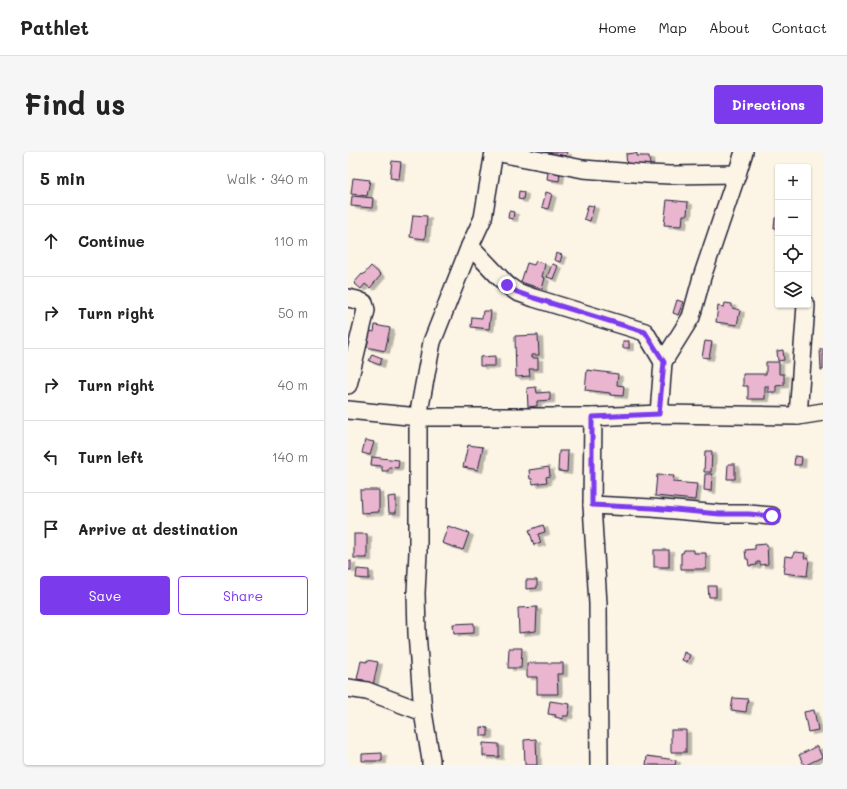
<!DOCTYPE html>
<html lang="en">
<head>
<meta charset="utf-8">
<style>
  :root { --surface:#fff; --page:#f6f6f6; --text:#222; --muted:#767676; --line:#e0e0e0; --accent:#7c3aed }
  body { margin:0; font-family:Mali,sans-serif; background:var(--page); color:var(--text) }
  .controls { position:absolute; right:12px; top:12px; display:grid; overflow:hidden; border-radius:4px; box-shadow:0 1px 3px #0004 }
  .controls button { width:36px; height:36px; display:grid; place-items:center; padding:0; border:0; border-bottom:1px solid var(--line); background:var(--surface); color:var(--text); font:20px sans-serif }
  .stop { position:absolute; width:12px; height:12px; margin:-9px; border:3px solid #7c3aed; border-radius:50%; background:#fff }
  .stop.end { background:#7c3aed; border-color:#fff; box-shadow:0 1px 4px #0008 }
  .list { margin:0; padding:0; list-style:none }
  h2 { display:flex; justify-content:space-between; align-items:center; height:52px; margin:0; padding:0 16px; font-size:17px }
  h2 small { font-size:13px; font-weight:400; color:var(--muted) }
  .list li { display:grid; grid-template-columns:26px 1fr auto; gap:12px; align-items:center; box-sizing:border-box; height:72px; padding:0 16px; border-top:1px solid var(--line) }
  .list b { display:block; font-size:15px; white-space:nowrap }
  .list em { font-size:13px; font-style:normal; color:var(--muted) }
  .actions { display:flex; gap:8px; padding:12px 16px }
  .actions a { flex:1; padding:9px 0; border:1px solid var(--accent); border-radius:4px; text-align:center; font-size:14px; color:var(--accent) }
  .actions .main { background:var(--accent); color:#fff }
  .icon { flex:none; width:22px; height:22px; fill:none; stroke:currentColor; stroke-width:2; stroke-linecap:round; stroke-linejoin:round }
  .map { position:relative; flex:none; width:475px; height:613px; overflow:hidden; border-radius:4px }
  header { display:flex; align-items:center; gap:24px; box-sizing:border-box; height:56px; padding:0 20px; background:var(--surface); border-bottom:1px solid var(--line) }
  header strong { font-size:19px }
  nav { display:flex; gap:22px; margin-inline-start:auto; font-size:14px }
  .intro { display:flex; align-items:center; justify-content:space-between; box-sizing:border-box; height:96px; padding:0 24px }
  h1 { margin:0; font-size:28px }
  .button { padding:10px 18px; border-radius:4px; background:var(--accent); color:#fff; font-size:14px; font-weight:700 }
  main { display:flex; gap:24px; padding:0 24px }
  aside { flex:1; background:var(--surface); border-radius:4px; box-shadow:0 1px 3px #0004 }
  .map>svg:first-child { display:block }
  .building { fill:#eab5cf; stroke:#22223b; filter:url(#shadow) }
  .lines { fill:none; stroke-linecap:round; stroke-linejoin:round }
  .minor-casing { stroke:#22223b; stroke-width:20 }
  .minor { stroke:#fcf5e5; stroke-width:17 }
  .route { stroke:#7c3aed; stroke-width:5 }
</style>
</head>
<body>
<header>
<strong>Pathlet</strong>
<nav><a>Home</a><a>Map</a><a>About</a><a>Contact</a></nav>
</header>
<div class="intro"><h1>Find us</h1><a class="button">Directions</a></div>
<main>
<aside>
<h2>5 min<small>Walk · 340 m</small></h2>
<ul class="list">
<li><svg class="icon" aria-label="ahead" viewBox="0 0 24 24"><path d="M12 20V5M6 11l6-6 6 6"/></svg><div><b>Continue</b></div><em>110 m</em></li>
<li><svg class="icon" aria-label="right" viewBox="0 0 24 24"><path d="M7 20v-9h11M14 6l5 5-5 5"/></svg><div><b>Turn right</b></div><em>50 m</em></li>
<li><svg class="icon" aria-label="right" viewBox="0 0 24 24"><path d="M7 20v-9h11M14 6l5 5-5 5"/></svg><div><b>Turn right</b></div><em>40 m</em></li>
<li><svg class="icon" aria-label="left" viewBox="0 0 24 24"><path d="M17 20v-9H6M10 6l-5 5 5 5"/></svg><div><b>Turn left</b></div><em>140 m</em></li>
<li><svg class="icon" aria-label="arrive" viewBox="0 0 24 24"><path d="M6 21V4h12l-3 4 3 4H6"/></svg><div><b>Arrive at destination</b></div></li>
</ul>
<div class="actions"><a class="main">Save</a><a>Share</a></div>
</aside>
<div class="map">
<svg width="475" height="613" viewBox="0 0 475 613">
  <defs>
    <filter id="shadow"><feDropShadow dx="4.5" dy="2.5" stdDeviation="0" flood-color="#0004"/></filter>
  </defs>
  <rect width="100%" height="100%" fill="#fcf5e5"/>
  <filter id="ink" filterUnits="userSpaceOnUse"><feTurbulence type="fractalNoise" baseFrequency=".025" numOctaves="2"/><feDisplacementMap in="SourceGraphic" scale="8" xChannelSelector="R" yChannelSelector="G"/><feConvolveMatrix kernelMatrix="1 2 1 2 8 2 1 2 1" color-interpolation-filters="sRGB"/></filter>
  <g filter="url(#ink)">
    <g class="building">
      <polygon points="196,0 219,0 218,4 208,2 208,6 195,4"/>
      <polygon points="289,1 289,4 301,4 302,14 279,15 278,2"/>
      <polygon points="44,9 53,10 51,27 42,26"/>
      <polygon points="200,20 212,22 211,29 199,27"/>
      <polygon points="5,26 22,28 19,44 3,42"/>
      <polygon points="171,39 176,40 175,48 170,47"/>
      <polygon points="198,40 204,42 200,57 194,55"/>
      <polygon points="4,44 25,46 24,56 3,54"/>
      <polygon points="319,48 340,50 339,63 335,63 334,74 316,73"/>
      <polygon points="240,53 246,54 242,69 236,67"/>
      <polygon points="161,59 166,60 165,67 160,66"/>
      <polygon points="65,63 79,64 77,87 62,85"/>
      <polygon points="427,66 430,66 430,76 426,76"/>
      <polygon points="208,101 214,103 212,110 206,108"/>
      <polygon points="188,109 197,112 194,125 197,126 194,137 173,130 179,111 186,113"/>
      <polygon points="204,112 210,114 205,127 199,125"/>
      <polygon points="23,114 33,123 22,136 17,132 13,137 6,131 14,122 15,123"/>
      <polygon points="329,148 335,150 330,163 325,161"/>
      <polygon points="377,151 384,152 384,156 392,158 389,173 368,170 370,154 376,155"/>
      <polygon points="135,159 143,159 141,177 123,175 124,165 134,166"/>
      <polygon points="27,173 42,176 37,199 18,195 22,179 26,180"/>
      <polygon points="190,183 191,203 183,203 183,206 190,206 190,217 181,217 182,224 168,225 167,184"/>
      <rect x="275" y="189" width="6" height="7"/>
      <polygon points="357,189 364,190 361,206 354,205"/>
      <polygon points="472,197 475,197 475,218 473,218"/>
      <polygon points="435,198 436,208 430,209 429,199"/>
      <polygon points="24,202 34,206 32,213 21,209"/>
      <polygon points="147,204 147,214 132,214 132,205"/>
      <polygon points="418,210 431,210 431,222 436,222 436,233 428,234 428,240 420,240 420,234 417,234 417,247 400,247 400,234 395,234 395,222 418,222"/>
      <polygon points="239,218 270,222 269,233 276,234 275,244 262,243 262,241 237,238"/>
      <polygon points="188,235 189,241 202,240 202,248 189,249 189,254 180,255 179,236"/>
      <polygon points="17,288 26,290 22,303 14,301"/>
      <polygon points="120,293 135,295 130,318 115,315"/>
      <polygon points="211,299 220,299 219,320 210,319"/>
      <polygon points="357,299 364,299 363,320 356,320"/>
      <polygon points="447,304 454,305 453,313 446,313"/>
      <polygon points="24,305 51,308 50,316 41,315 40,319 34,319 34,314 23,313"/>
      <polygon points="380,312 387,312 387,327 379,327"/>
      <polygon points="201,315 202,324 198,325 199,330 185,332 184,327 182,327 181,318"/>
      <polygon points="357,322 364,322 363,339 356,338"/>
      <polygon points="309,323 326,324 325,330 349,332 347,348 307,344"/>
      <polygon points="12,338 31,338 31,360 13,361"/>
      <polygon points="48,344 48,361 41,361 40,345"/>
      <polygon points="195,373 197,380 190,382 193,391 186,393 181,378"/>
      <polygon points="100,374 121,381 115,398 94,391"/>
      <rect x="6" y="382" width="13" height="24"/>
      <polygon points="419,392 420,412 412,413 412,410 409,410 409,413 401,414 400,407 398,407 397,398 407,397 407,393"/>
      <rect x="306" y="398" width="15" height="17"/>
      <polygon points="336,398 346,398 346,401 358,401 358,417 333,417 333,401 335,401"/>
      <polygon points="446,400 457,401 456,406 461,407 459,424 436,421 437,414 436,414 437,404 445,405"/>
      <rect x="0" y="409" width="3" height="9"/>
      <polygon points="9,417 21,418 21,427 8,426"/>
      <polygon points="178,428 189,428 189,436 178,437"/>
      <polygon points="360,434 368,434 368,445 361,445"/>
      <polygon points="189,455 188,479 171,481 170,456"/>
      <polygon points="126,471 126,481 106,482 105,472"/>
      <polygon points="161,496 174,496 173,516 160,516"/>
      <polygon points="336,500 342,503 339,510 334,508"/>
      <polygon points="19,508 30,510 25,533 16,531 16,528 9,527 13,509 19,510"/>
      <polygon points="179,511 215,511 215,522 209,522 210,542 189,542 189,525 179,525"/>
      <polygon points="385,546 400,547 398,560 383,558"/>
      <polygon points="202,549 222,552 220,564 215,564 215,567 207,565 208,563 200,562"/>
      <polygon points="466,558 470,578 460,580 456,560"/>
      <polygon points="133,575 140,576 140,584 133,584"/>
      <rect x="323" y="578" width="15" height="22"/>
      <polygon points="188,587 189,613 177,613 176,588"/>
      <polygon points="135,591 151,592 151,605 135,604"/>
      <polygon points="469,594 474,605 458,613 456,613 451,603"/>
      <polygon points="34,601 34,609 14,609 14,602"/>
      <polygon points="299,604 328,608 327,613 298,613"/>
    </g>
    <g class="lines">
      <defs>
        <g id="minor">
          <polyline points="147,0 235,17 300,22 322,23 389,22"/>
          <polyline points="122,94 159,133 169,140 186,146 297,180 315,210"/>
          <polyline points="0,146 9,148 16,151 18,158 0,233"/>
          <polyline points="0,258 70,265 245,265 311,262 450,264 475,260"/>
          <polyline points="311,262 315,210 343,165 354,125 389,22 396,0"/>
          <polyline points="450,264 458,153"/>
          <polyline points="245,265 244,353 250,452 251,613"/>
          <polyline points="244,353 304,356 372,362 401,362 424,364"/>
          <polyline points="0,536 19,539 75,560"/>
          <polyline points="83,613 83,608 75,560 69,481 68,441 70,400 70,265 84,190 122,94 135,66 146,0"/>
        </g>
      </defs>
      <use href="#minor" class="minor-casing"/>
      <use href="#minor" class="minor"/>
    </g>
  </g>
  <g class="lines" filter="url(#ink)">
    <polyline class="route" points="159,133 169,140 186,146 297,180 316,210 311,262 244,265 244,353 304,356 372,362 401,362 424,364"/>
  </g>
</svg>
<div class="controls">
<button>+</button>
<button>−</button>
<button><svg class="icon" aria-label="locate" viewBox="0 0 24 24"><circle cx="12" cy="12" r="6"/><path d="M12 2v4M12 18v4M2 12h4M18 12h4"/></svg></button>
<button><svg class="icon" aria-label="layers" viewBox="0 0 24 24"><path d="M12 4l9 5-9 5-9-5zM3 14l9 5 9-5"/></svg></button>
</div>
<div class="stop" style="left:424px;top:364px"></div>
<div class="stop end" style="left:159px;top:133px"></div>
</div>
</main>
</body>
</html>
